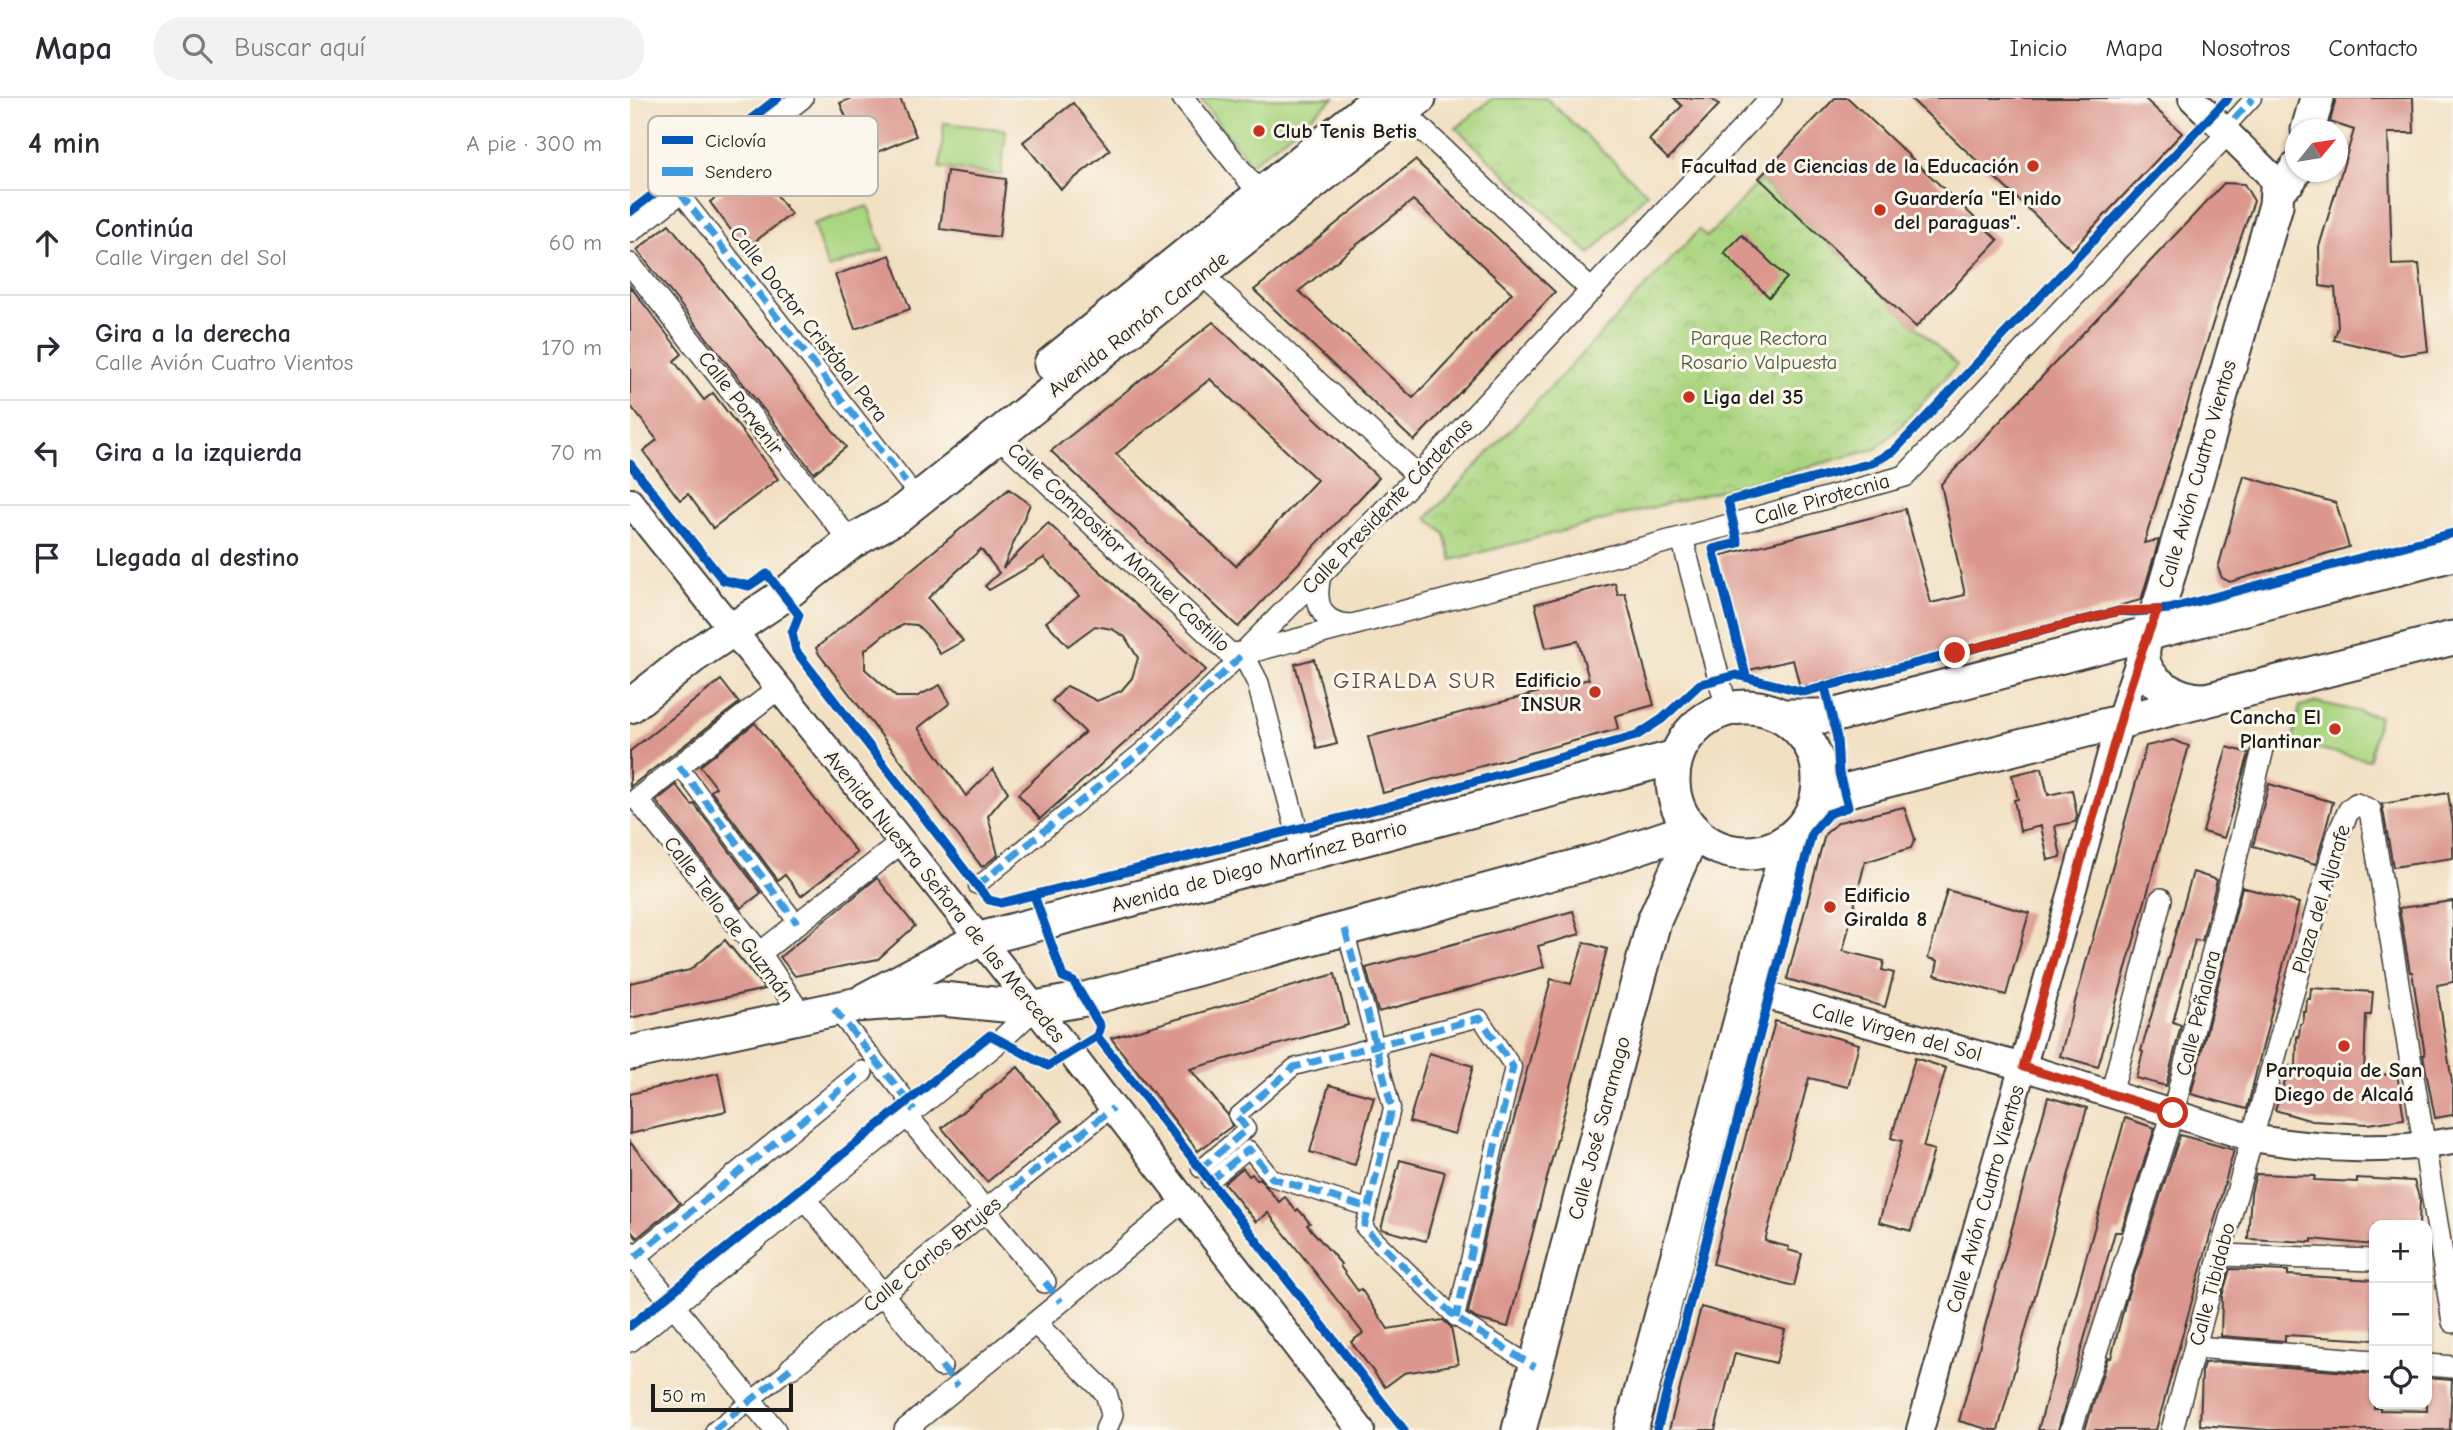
<!DOCTYPE html>
<html lang="es">
<head>
<meta charset="utf-8">
<style>
  :root { --surface:#fff; --page:#f2f2f3; --text:#2b2b33; --muted:#7c7c81; --line:#e1e1e2 }
  body { margin:0; font-family:"Comic Neue",sans-serif; background:var(--page); color:var(--text) }
  .controls { position:absolute; right:21px; bottom:21px; display:grid; overflow:hidden; border-radius:14px; box-shadow:0 2px 5px #0004 }
  .controls button { width:63px; height:63px; display:grid; place-items:center; padding:0; border:0; border-bottom:2px solid var(--line); background:var(--surface); color:var(--text); font:35px sans-serif }
  .compass { position:absolute; left:1655px; top:21px; width:63px; height:63px; border-radius:50%; background:var(--surface); box-shadow:0 2px 5px #0004; rotate:60deg }
  .scale { position:absolute; left:21px; bottom:18px; width:142px; box-sizing:border-box; padding-left:7px; border:4px solid #1c1c1c; border-top:0; font-size:19px; line-height:24px; white-space:nowrap; color:#1c1c1c; -webkit-text-stroke:5px #fbf7ec; paint-order:stroke }
  .stop { position:absolute; width:21px; height:21px; margin:-16px; border:5px solid #c8321e; border-radius:50%; background:#fff }
  .stop.end { background:#c8321e; border-color:#fff; box-shadow:0 2px 7px #0008 }
  .list { margin:0; padding:0; list-style:none }
  h2 { display:flex; justify-content:space-between; align-items:center; height:91px; margin:0; padding:0 28px; font-size:30px }
  h2 small { font-size:23px; font-weight:400; color:var(--muted) }
  .list li { display:grid; grid-template-columns:46px 1fr auto; gap:21px; align-items:center; box-sizing:border-box; height:105px; padding:0 28px; border-top:2px solid var(--line) }
  .list b { display:block; font-size:26px; white-space:nowrap }
  .list p { margin:0; font-size:23px; white-space:nowrap; color:var(--muted) }
  .list em { font-size:23px; font-style:normal; color:var(--muted) }
  .icon { flex:none; width:38px; height:38px; fill:none; stroke:currentColor; stroke-width:2; stroke-linecap:round; stroke-linejoin:round }
  .map { position:relative; flex:none; width:1823px; height:1332px; overflow:hidden }
  header { display:flex; align-items:center; gap:42px; box-sizing:border-box; height:98px; padding:0 35px; background:var(--surface); border-bottom:2px solid var(--line) }
  header strong { font-size:33px }
  nav { display:flex; gap:38px; margin-inline-start:auto; font-size:24px }
  .search { width:490px; height:63px; background:var(--page); display:flex; align-items:center; gap:18px; box-sizing:border-box; padding:0 24px; border-radius:28px; color:var(--muted); font-size:26px }
  main { display:flex }
  aside { flex:1; background:var(--surface) }
  .map>svg:first-child { display:block }
  .grass { fill:url(#grass-tufts); stroke:#64794e; stroke-width:2 }
  .park { fill:url(#park-crowns); stroke:#64794e; stroke-width:2 }
  .garden { fill:#abd681; stroke:#64794e; stroke-width:2 }
  .building { fill:#db978e; fill-rule:evenodd }
  .lines { fill:none; stroke-linecap:round; stroke-linejoin:round }
  .pedestrian-casing { stroke:#3c3935; stroke-width:19 }
  .minor-casing { stroke:#3c3935; stroke-width:24 }
  .tertiary-casing { stroke:#3c3935; stroke-width:30 }
  .primary-casing { stroke:#3c3935; stroke-width:37 }
  .pedestrian { stroke:#fff; stroke-width:16 }
  .minor { stroke:#fff; stroke-width:21 }
  .tertiary { stroke:#fff; stroke-width:26 }
  .primary { stroke:#fff; stroke-width:33 }
  .quiet { stroke:#3c9bdf; stroke-width:7; stroke-dasharray:14 7; stroke-linecap:butt }
  .cycleway-casing { stroke:#fbf7ec; stroke-width:13 }
  .cycleway { stroke:#0057b8; stroke-width:9 }
  .route { stroke:#c8321e; stroke-width:9 }
  .poi-dot { fill:#c8321e; stroke:#fbf7ec; stroke-width:2.5 }
  .labels { text-anchor:middle; dominant-baseline:central; stroke-width:6; stroke-linejoin:round; paint-order:stroke }
  .poi-label { font-size:21px; font-weight:bold; fill:#1c1c1c; stroke:#fbf7ec; text-anchor:start }
  .street-label { font-size:21px; fill:#1c1c1c; stroke:#fbf7ec }
  .park-label { font-size:21px; fill:#4e5d3f; stroke:#fbf7ec }
  .neighbourhood-label { font-size:23px; letter-spacing:2px; fill:#5f4744; stroke:#fbf7ec }
  .key { fill:#fbf7ec; stroke:#b8b5ae; stroke-width:2 }
  .key-label { font-size:19px; fill:#1c1c1c }
</style>
</head>
<body>
<header>
<strong>Mapa</strong>
<div class="search"><svg class="icon" aria-label="search" viewBox="0 0 24 24"><circle cx="10" cy="10" r="6"/><path d="M15 15l6 6"/></svg>Buscar aquí</div>
<nav><a>Inicio</a><a>Mapa</a><a>Nosotros</a><a>Contacto</a></nav>
</header>
<main>
<aside>
<h2>4 min<small>A pie · 300 m</small></h2>
<ul class="list">
<li><svg class="icon" aria-label="ahead" viewBox="0 0 24 24"><path d="M12 20V5M6 11l6-6 6 6"/></svg><div><b>Continúa</b><p>Calle Virgen del Sol</p></div><em>60 m</em></li>
<li><svg class="icon" aria-label="right" viewBox="0 0 24 24"><path d="M7 20v-9h11M14 6l5 5-5 5"/></svg><div><b>Gira a la derecha</b><p>Calle Avión Cuatro Vientos</p></div><em>170 m</em></li>
<li><svg class="icon" aria-label="left" viewBox="0 0 24 24"><path d="M17 20v-9H6M10 6l-5 5 5 5"/></svg><div><b>Gira a la izquierda</b></div><em>70 m</em></li>
<li><svg class="icon" aria-label="arrive" viewBox="0 0 24 24"><path d="M6 21V4h12l-3 4 3 4H6"/></svg><div><b>Llegada al destino</b></div></li>
</ul>
</aside>
<div class="map">
<svg width="1823" height="1332" viewBox="0 0 1823 1332">
  <defs>
    <pattern id="grass-tufts" width="24" height="20" patternUnits="userSpaceOnUse" patternTransform="scale(1.75)"><rect width="24" height="20" fill="#abd681"/><path d="M3 7l-1-3M5 7V3M7 7l1-3M15 17l-1-3M17 17v-4M19 17l1-3" fill="none" stroke="#93b76f"/></pattern>
    <pattern id="park-crowns" width="20" height="18" patternUnits="userSpaceOnUse" patternTransform="scale(1.75)"><rect width="20" height="18" fill="#abd681"/><path d="M2 6a3 3 0 1 1 6 0M12 15a3 3 0 1 1 6 0" fill="none" stroke="#93b76f"/></pattern>
  </defs>
  <rect width="100%" height="100%" fill="#fbf7ec"/>
  <filter id="ink" filterUnits="userSpaceOnUse"><feTurbulence type="fractalNoise" baseFrequency=".0143" numOctaves="2"/><feDisplacementMap in="SourceGraphic" scale="14" xChannelSelector="R" yChannelSelector="G"/><feConvolveMatrix kernelMatrix="1 2 1 2 8 2 1 2 1" color-interpolation-filters="sRGB"/></filter>
  <filter id="wash" filterUnits="userSpaceOnUse"><feTurbulence type="fractalNoise" baseFrequency=".00686" numOctaves="4" result="noise"/><feDisplacementMap in="SourceGraphic" scale="28" xChannelSelector="R" yChannelSelector="G"/><feGaussianBlur stdDeviation="1.57" result="paint"/><feColorMatrix in="noise" values="0 0 0 0 0 0 0 0 0 0 0 0 0 0 0 0 0 1.4 0 .05"/><feComposite in="paint" operator="in"/></filter>
  <g filter="url(#wash)">
    <rect width="100%" height="100%" fill="#f2e0c3"/>
    <polygon class="grass" points="863,0 916,0 1017,95 960,156 826,30"/>
    <polygon class="park" points="1131,82 1327,267 1267,332 1246,351 822,462 815,436 797,420 1069,132 1077,139"/>
    <g class="garden">
      <polygon points="569,0 704,0 621,66"/>
      <polygon points="314,25 376,32 371,77 310,70"/>
      <polygon points="238,108 253,152 198,170 183,126"/>
      <polygon points="1687,604 1749,618 1739,662 1662,645 1670,608"/>
    </g>
    <g id="blocks">
      <g class="building">
        <polygon points="222,0 270,0 286,38 233,60 210,5"/>
        <polygon points="1044,0 1081,0 1089,7 1038,61 1019,42 1052,8"/>
        <polygon points="1205,0 1218,0 1368,142 1286,229 1129,80"/>
        <polygon points="1280,0 1514,0 1552,35 1442,152"/>
        <polygon points="1706,0 1783,0 1784,35 1758,35 1762,167 1789,166 1798,253 1771,257 1704,242 1708,229 1705,190 1690,188 1689,149 1724,32 1700,24"/>
        <polygon points="443,5 480,52 431,91 393,44"/>
        <path d="M785 62 925 194 784 343 624 192ZM783 102 882 195 783 300 669 193Z"/>
        <polygon points="126,70 161,116 115,151 80,104"/>
        <polygon points="317,73 376,81 369,139 310,131"/>
        <polygon points="1594,85 1614,86 1624,103 1602,164 1514,445 1529,442 1511,502 1170,589 1163,562 1119,572 1089,458 1275,411 1301,505 1335,497 1311,386"/>
        <polygon points="39,126 216,349 184,375 7,152"/>
        <polygon points="1112,137 1157,180 1139,199 1094,155"/>
        <polygon points="260,157 280,211 225,231 205,177"/>
        <polygon points="0,188 52,256 44,263 74,302 83,295 148,381 83,430 58,396 50,402 13,353 27,342 0,307"/>
        <path d="M583 224 749 380 608 529 421 353ZM580 281 687 382 606 468 486 356Z"/>
        <polygon points="1614,378 1706,405 1719,449 1600,484 1592,480 1588,470"/>
        <polygon points="379,391 400,406 373,470 418,425 576,572 410,721 388,696 455,634 422,603 437,588 467,603 491,593 502,580 508,560 495,539 482,531 465,528 438,548 416,524 449,498 414,460 359,492 355,488 369,475 351,451 298,500 333,543 310,556 301,541 287,527 275,526 255,536 235,552 235,571 266,599 286,599 310,587 320,605 288,630 336,698 363,671 378,694 358,718 368,757 352,769 189,556 186,550"/>
        <polygon points="985,485 988,497 995,495 1024,607 985,618 988,631 753,695 738,639 959,581 948,543 916,550 905,506"/>
        <polygon points="684,561 707,646 687,651 665,566"/>
        <polygon points="91,582 109,605 0,689 0,653"/>
        <polygon points="125,625 227,755 171,798 155,777 148,782 81,693 86,689 70,668"/>
        <polygon points="1543,642 1559,648 1468,969 1430,958 1516,648"/>
        <polygon points="1597,649 1619,655 1594,740 1573,734"/>
        <polygon points="1412,670 1418,697 1442,692 1447,717 1445,724 1425,728 1431,759 1418,762 1411,728 1390,733 1384,702 1388,701 1382,677"/>
        <polygon points="1639,686 1703,704 1686,766 1623,748"/>
        <polygon points="46,687 62,707 64,706 131,795 111,810 26,703"/>
        <polygon points="1818,695 1823,727 1823,760 1763,769 1752,706"/>
        <polygon points="1274,709 1285,741 1281,750 1235,764 1213,853 1254,863 1252,872 1264,875 1255,909 1157,881 1195,736 1209,724"/>
        <polygon points="1563,774 1587,782 1572,843 1565,842 1543,924 1551,927 1536,988 1506,980 1513,954 1511,953"/>
        <polygon points="247,780 285,828 248,861 165,878 150,859"/>
        <polygon points="1612,789 1669,805 1617,1011 1561,996"/>
        <polygon points="1317,792 1399,815 1376,897 1305,877 1308,863 1298,860"/>
        <polygon points="1823,803 1823,884 1807,887 1823,991 1823,1017 1805,1020 1793,957 1795,957 1782,874 1780,874 1769,810"/>
        <polygon points="943,813 950,836 908,848 914,869 748,914 736,870"/>
        <polygon points="95,842 135,891 0,920 0,885 60,872"/>
        <polygon points="954,844 977,851 878,1229 847,1221 838,1215 867,1086 921,881 941,886"/>
        <polygon points="705,876 718,927 560,971 597,1016 602,1028 568,1053 481,940"/>
        <polygon points="1681,890 1743,894 1741,917 1736,917 1734,979 1767,975 1774,1021 1738,1026 1682,1023 1645,1012 1660,968 1666,970 1667,938 1669,939 1670,926 1673,925 1673,913 1676,914 1677,901 1680,901"/>
        <polygon points="1145,923 1229,946 1218,989 1179,980 1135,1143 1159,1149 1158,1152 1172,1156 1164,1188 1083,1166"/>
        <polygon points="799,955 843,968 825,1036 779,1024"/>
        <polygon points="1285,960 1316,970 1293,1049 1304,1052 1281,1133 1249,1124 1272,1043 1261,1040"/>
        <polygon points="388,969 432,1023 357,1084 312,1030"/>
        <polygon points="88,975 96,1013 0,1036 0,996"/>
        <polygon points="699,987 744,999 725,1067 680,1054"/>
        <polygon points="1418,999 1457,1010 1368,1332 1361,1332 1329,1323"/>
        <polygon points="1495,1020 1525,1030 1491,1134 1485,1134 1428,1332 1408,1332"/>
        <polygon points="1550,1037 1604,1052 1526,1332 1455,1332 1478,1259 1481,1260 1496,1202"/>
        <polygon points="0,1044 50,1105 7,1140 0,1132"/>
        <polygon points="770,1062 815,1074 796,1143 751,1131"/>
        <polygon points="613,1070 619,1078 622,1076 627,1082 629,1080 649,1104 655,1099 666,1113 668,1111 680,1125 677,1127 711,1166 710,1168 728,1193 731,1191 758,1231 813,1222 821,1229 828,1266 774,1275 755,1289 721,1244 733,1235 670,1155 638,1115 626,1124 594,1085"/>
        <polygon points="1626,1076 1685,1078 1684,1082 1727,1084 1727,1080 1784,1083 1790,1102 1789,1127 1744,1127 1744,1147 1682,1141 1682,1144 1618,1141 1621,1095"/>
        <polygon points="1600,1171 1658,1173 1658,1177 1744,1182 1744,1242 1655,1237 1655,1243 1591,1238 1592,1198"/>
        <polygon points="1071,1209 1155,1232 1146,1265 1105,1255 1085,1332 1039,1332"/>
        <polygon points="1590,1264 1744,1276 1744,1310 1750,1310 1750,1312 1797,1313 1797,1280 1822,1282 1820,1332 1640,1332 1570,1327 1572,1273 1574,1265"/>
      </g>
    </g>
  </g>
  <g filter="url(#ink)">
    <use href="#blocks" fill-opacity="0" stroke="#3c3935" stroke-width="2"/>
    <g class="lines">
      <defs>
        <g id="pedestrian">
          <polyline points="1604,21 1623,0"/>
          <polyline points="50,95 276,384"/>
          <polyline points="49,668 167,825"/>
          <polyline points="347,788 514,651 613,556"/>
          <polyline points="715,831 762,1010 734,1130 826,1220 905,1269"/>
          <polyline points="204,911 272,995 284,1013"/>
          <polyline points="570,1071 617,1031 607,1018 664,969 850,920 883,969 826,1220"/>
          <polyline points="580,1083 619,1051 642,1080 738,1110"/>
          <polyline points="382,1091 483,1010"/>
          <polyline points="84,1332 161,1270"/>
        </g>
        <g id="minor">
          <polyline points="553,0 630,96"/>
          <polyline points="773,13 962,193"/>
          <polyline points="0,134 172,0"/>
          <polyline points="0,166 221,444"/>
          <polyline points="572,176 788,378"/>
          <polyline points="367,337 599,555 613,556 1103,426 1275,378 1598,35"/>
          <polyline points="1052,440 1097,611"/>
          <path d="M690 477C684 505 689 526 722 527"/>
          <polyline points="614,554 788,378 1141,0"/>
          <polyline points="613,556 628,585 673,756"/>
          <polyline points="149,590 7,701 130,855 172,918"/>
          <polyline points="130,855 272,744"/>
          <polyline points="1481,997 1531,801"/>
          <polyline points="277,1018 415,1184"/>
          <polyline points="175,1101 311,1268"/>
          <polyline points="0,1154 145,1332"/>
          <polyline points="1590,1157 1744,1162"/>
          <polyline points="0,1163 232,974"/>
          <polyline points="405,1225 476,1295 482,1316 476,1332"/>
          <polyline points="0,1243 371,942 405,910"/>
          <polyline points="1565,1249 1744,1263"/>
          <polyline points="1797,1267 1823,1269"/>
          <polyline points="161,1270 382,1091"/>
          <polyline points="275,1332 553,1103"/>
          <polyline points="1441,1332 1543,1015 1632,655"/>
          <polyline points="1542,1332 1622,1040 1708,736 1719,712 1726,706 1740,712 1823,1224"/>
        </g>
        <g id="tertiary">
          <polyline points="1562,0 1638,75 1647,91"/>
          <polyline points="0,404 440,954 731,1332"/>
          <path d="M1120 893 1393 969 1622 1040C1689 1051 1755 1055 1823 1043"/>
          <polyline points="1290,1332 1499,592 1512,555"/>
        </g>
        <g id="primary">
          <polyline points="1678,32 1687,0"/>
          <polyline points="421,266 750,0"/>
          <path d="M1573 602C1548 601 1509 584 1513 552 1515 535 1524 521 1530 506L1646 107 1647 91 1659 82 1666 71"/>
          <polyline points="0,608 62,559 154,497 221,444 266,419 789,0"/>
          <circle cx="1116" cy="682" r="73"/>
          <polyline points="1153,618 1202,618 1823,456"/>
          <polyline points="1184,711 1214,693 1823,540"/>
          <polyline points="236,901 350,841 1046,659"/>
          <polyline points="0,955 224,907 312,901 405,910 455,901 970,762 1062,731"/>
          <polyline points="889,1332 1024,823 1064,733"/>
          <polyline points="1001,1332 1159,742"/>
        </g>
      </defs>
      <use href="#pedestrian" class="pedestrian-casing"/>
      <use href="#minor" class="minor-casing"/>
      <use href="#tertiary" class="tertiary-casing"/>
      <use href="#primary" class="primary-casing"/>
      <use href="#pedestrian" class="pedestrian"/>
      <use href="#minor" class="minor"/>
      <use href="#tertiary" class="tertiary"/>
      <use href="#primary" class="primary"/>
      <g class="quiet">
        <polyline points="1604,21 1623,0"/>
        <polyline points="50,95 276,384"/>
        <polyline points="49,668 167,825"/>
        <polyline points="347,788 514,651 613,556"/>
        <polyline points="715,831 762,1010 734,1130 826,1220 905,1269"/>
        <polyline points="204,911 272,995 284,1013"/>
        <polyline points="570,1071 617,1031 607,1018 664,969 850,920 883,969 826,1220"/>
        <polyline points="580,1083 619,1051 642,1080 738,1110"/>
        <polyline points="382,1091 483,1010"/>
        <polyline points="5,1159 232,974"/>
        <polyline points="415,1184 431,1204"/>
        <polyline points="311,1268 328,1288"/>
        <polyline points="84,1332 161,1270"/>
      </g>
      <defs>
        <g id="cycleway">
          <polyline points="0,114 148,0"/>
          <polyline points="0,366 93,482 119,488 137,476 169,517 162,535 166,553 347,788 359,802 371,805 759,708 1006,638 1032,621 1070,586 1106,577 1174,594 1489,513 1504,514 1539,511 1823,435"/>
          <polyline points="1116,578 1083,451 1108,445 1098,403 1242,365 1264,353 1598,0"/>
          <polyline points="404,797 433,879 444,884 470,928 467,938 774,1332"/>
          <polyline points="0,1228 360,937 418,968 467,938"/>
          <polyline points="1027,1332 1182,735 1198,716 1218,709 1209,675 1207,640 1195,588"/>
        </g>
      </defs>
      <use href="#cycleway" class="cycleway-casing"/>
      <use href="#cycleway" class="cycleway"/>
    </g>
  </g>
  <g class="lines" filter="url(#ink)">
    <path class="route" d="M1325 555 1489 513 1528 512C1516 538 1508 565 1499 592L1393 969 1543 1015"/>
  </g>
  <g class="poi-dot">
    <circle cx="629" cy="33" r="7"/>
    <circle cx="1403" cy="68" r="7"/>
    <circle cx="1250" cy="112" r="7"/>
    <circle cx="1059" cy="299" r="7"/>
    <circle cx="965" cy="594" r="7"/>
    <circle cx="1705" cy="631" r="7"/>
    <circle cx="1200" cy="809" r="7"/>
    <circle cx="1714" cy="948" r="7"/>
  </g>
  <g class="labels">
    <g class="poi-label">
      <text x="643" y="33">Club Tenis Betis</text>
      <text x="1389" y="68" text-anchor="end">Facultad de Ciencias de la Educación</text>
      <text x="1264" y="100">Guardería "El nido<tspan x="1264" dy="24">del paraguas".</tspan></text>
      <text x="1073" y="299">Liga del 35</text>
      <text x="951" y="582" text-anchor="end">Edificio<tspan x="951" dy="24">INSUR</tspan></text>
      <text x="1691" y="619" text-anchor="end">Cancha El<tspan x="1691" dy="24">Plantinar</tspan></text>
      <text x="1214" y="797">Edificio<tspan x="1214" dy="24">Giralda 8</tspan></text>
      <text x="1714" y="972" text-anchor="middle">Parroquia de San<tspan x="1714" dy="24">Diego de Alcalá</tspan></text>
    </g>
    <g class="street-label">
      <text transform="translate(179 226) rotate(52)">Calle Doctor Cristóbal Pera</text>
      <text transform="translate(508 226) rotate(-38)">Avenida Ramón Carande</text>
      <text transform="translate(111 305) rotate(52)">Calle Porvenir</text>
      <text transform="translate(1567 376) rotate(-74)">Calle Avión Cuatro Vientos</text>
      <text transform="translate(1192 401) rotate(-16)">Calle Pirotecnia</text>
      <text transform="translate(757 408) rotate(-46)">Calle Presidente Cárdenas</text>
      <text transform="translate(489 449) rotate(43)">Calle Compositor Manuel Castillo</text>
      <text transform="translate(629 768) rotate(-15)">Avenida de Diego Martínez Barrio</text>
      <text transform="translate(315 798) rotate(51)">Avenida Nuestra Señora de las Mercedes</text>
      <text transform="translate(1691 801) rotate(-73)">Plaza del Aljarafe</text>
      <text transform="translate(99 821) rotate(53)">Calle Tello de Guzmán</text>
      <text transform="translate(1568 915) rotate(-76)">Calle Peñalara</text>
      <text transform="translate(1267 934) rotate(15)">Calle Virgen del Sol</text>
      <text transform="translate(969 1030) rotate(-75)">Calle José Saramago</text>
      <text transform="translate(1355 1101) rotate(-74)">Calle Avión Cuatro Vientos</text>
      <text transform="translate(302 1156) rotate(-39)">Calle Carlos Brujes</text>
      <text transform="translate(1582 1186) rotate(-75)">Calle Tibidabo</text>
    </g>
    <g class="park-label">
      <text x="1129" y="240">Parque Rectora<tspan x="1129" dy="24">Rosario Valpuesta</tspan></text>
    </g>
    <g class="neighbourhood-label">
      <text x="785" y="582">GIRALDA SUR</text>
    </g>
  </g>
  <rect x="18" y="18" width="230" height="80" rx="10" class="key"/>
  <rect x="32" y="38" width="31" height="8" fill="#0057b8"/>
  <rect x="32" y="69" width="31" height="9" fill="#3c9bdf"/>
  <g class="key-label">
    <text x="75" y="49">Ciclovía</text>
    <text x="75" y="80">Sendero</text>
  </g>
</svg>
<div class="controls">
<button>+</button>
<button>−</button>
<button><svg class="icon" aria-label="locate" viewBox="0 0 24 24"><circle cx="12" cy="12" r="6"/><path d="M12 2v4M12 18v4M2 12h4M18 12h4"/></svg></button>
</div>
<svg class="compass" viewBox="-18 -18 36 36"><path d="M0-13l5 13h-10z" fill="#e53935"/><path d="M0 13l5-13h-10z" fill="#7c7c81"/></svg>
<div class="scale">50 m</div>
<div class="stop" style="left:1543px;top:1015px"></div>
<div class="stop end" style="left:1325px;top:555px"></div>
</div>
</main>
</body>
</html>
